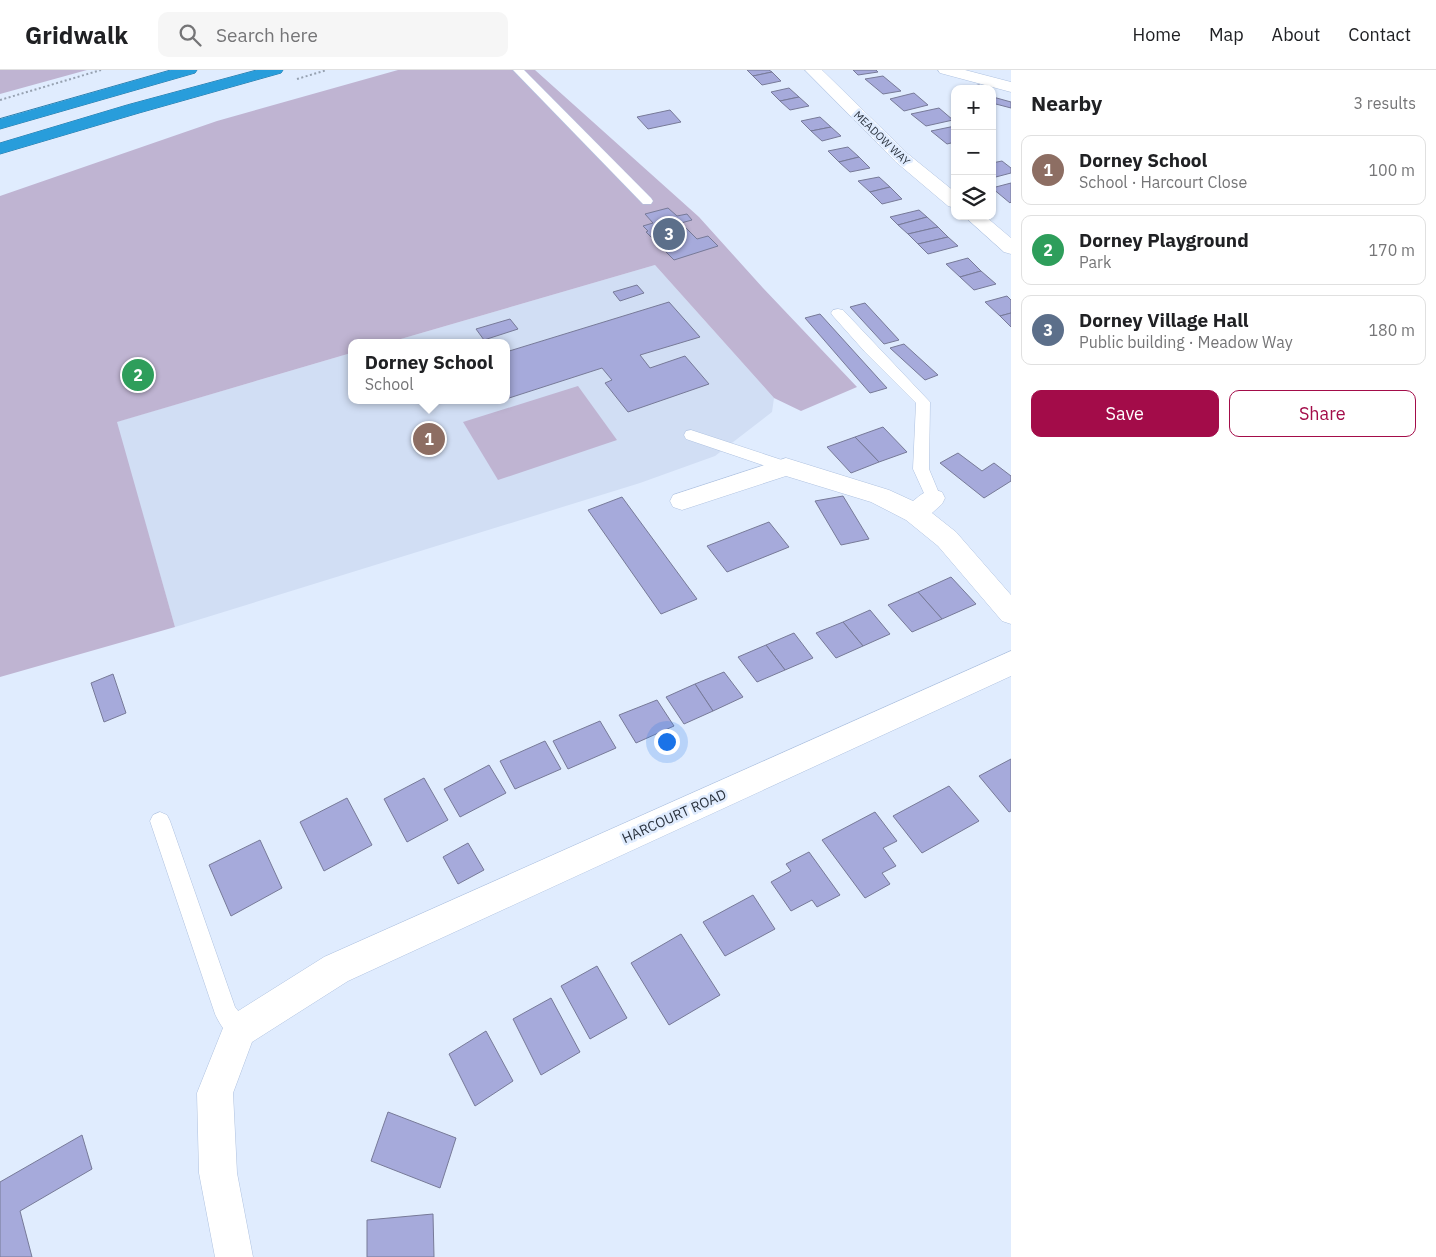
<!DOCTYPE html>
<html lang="en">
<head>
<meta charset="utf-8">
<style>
  :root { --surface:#fff; --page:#f6f6f6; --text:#202124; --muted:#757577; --line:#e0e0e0; --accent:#a30c49 }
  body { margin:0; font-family:"IBM Plex Sans",sans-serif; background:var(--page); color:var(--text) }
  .controls { position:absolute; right:15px; top:15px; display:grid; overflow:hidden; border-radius:10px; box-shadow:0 1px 4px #0004 }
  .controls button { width:45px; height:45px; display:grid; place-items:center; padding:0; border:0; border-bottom:1px solid var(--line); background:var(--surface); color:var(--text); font:25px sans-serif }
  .you { position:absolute; left:666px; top:671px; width:18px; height:18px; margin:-12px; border:4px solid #fff; border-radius:50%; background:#1a73e8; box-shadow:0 0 0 8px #1a73e833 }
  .badge { display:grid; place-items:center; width:32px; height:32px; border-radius:50%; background:var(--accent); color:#fff; font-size:16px; font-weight:700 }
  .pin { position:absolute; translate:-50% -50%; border:2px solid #fff; box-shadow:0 1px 5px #0006 }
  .popup { position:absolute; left:348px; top:269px; width:162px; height:65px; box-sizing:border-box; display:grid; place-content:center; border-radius:10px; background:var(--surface); filter:drop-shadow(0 1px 4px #0005); font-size:16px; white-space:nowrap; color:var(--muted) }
  .popup b { font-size:19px; color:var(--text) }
  .popup::after { content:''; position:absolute; left:50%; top:100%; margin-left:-10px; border:10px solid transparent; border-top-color:var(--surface) }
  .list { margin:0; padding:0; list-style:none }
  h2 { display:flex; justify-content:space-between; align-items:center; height:65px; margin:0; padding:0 20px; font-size:21px }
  h2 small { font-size:16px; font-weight:400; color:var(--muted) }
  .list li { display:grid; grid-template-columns:32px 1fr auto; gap:15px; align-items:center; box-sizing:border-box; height:70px; margin:0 10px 10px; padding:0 10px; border:1px solid var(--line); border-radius:10px }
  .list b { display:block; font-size:19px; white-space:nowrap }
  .list p { margin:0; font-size:16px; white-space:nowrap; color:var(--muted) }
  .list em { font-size:16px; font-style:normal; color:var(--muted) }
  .actions { display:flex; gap:10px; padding:15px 20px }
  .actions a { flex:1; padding:11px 0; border:1px solid var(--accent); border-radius:10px; text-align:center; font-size:18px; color:var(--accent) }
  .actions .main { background:var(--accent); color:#fff }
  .icon { flex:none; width:28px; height:28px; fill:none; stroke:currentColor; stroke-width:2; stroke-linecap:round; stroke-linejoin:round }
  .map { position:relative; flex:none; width:1011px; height:1187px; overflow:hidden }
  header { display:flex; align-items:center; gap:30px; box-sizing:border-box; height:70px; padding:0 25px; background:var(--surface); border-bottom:1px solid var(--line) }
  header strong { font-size:24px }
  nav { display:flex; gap:28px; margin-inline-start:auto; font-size:18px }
  .search { width:350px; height:45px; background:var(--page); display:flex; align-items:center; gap:12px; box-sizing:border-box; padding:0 18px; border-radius:10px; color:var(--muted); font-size:19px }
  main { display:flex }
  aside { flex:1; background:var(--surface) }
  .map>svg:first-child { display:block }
  .built { fill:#d1def4 }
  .green { fill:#bfb4d2 }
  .building { fill:#a6aadb; stroke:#777a98 }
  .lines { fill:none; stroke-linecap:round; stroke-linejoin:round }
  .lane-casing { stroke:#afc2e0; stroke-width:1 }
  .street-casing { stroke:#afc2e0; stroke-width:1 }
  .highway-casing { stroke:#2978a4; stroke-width:1 }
  .path { stroke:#96a1b0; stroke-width:2; stroke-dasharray:2 2.5; stroke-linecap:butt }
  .lane { fill:#fff; fill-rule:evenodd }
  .street { fill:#fff; fill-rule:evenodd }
  .highway { fill:#289ddb; fill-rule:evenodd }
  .labels { text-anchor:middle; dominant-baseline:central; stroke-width:5; stroke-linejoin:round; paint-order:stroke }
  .far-street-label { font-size:11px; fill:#2a323d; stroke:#e0ecfe }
  .street-label { font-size:14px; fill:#2a323d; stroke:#e0ecfe }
</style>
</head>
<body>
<header>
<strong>Gridwalk</strong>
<div class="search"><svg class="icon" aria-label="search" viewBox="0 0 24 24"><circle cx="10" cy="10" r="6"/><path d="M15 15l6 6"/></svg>Search here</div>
<nav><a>Home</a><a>Map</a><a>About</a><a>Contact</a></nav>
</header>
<main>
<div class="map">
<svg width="1011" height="1187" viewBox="0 0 1011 1187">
  <rect width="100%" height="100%" fill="#e0ecfe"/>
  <polygon class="built" points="655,195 774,328 772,342 715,386 640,413 175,557 116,352 351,283 352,330 506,330 506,273 387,273"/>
  <g class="green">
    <polygon points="0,0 87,0 0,24"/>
    <polygon points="398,0 535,0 699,147 763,218 857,317 801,341 774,328 655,195 387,273 352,273 351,283 117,352 175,557 0,607 0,126 217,51"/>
    <polygon points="578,316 617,370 498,410 463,352"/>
  </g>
  <g class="building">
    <polygon points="747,0 769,0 772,2 753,6"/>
    <polygon points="853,0 876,0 878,2 858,5"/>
    <polygon points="772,2 781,11 762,15 753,6"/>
    <polygon points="883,6 901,21 883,24 865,9"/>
    <polygon points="979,15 990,19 963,18"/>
    <polygon points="789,18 799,27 780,31 771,22"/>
    <polygon points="914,23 928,35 904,41 890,29"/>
    <polygon points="799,27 809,36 790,40 780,31"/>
    <polygon points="993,27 1011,32 1011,38 992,33"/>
    <polygon points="939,38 953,50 926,56 911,44"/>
    <polygon points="670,40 681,52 648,59 637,47"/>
    <polygon points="820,47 831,57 811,61 801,51"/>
    <polygon points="955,56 955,72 947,74 931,61"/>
    <polygon points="831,57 841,66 822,71 811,61"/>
    <polygon points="848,77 859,87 839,92 828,81"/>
    <polygon points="859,87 870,98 850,102 839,92"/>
    <polygon points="1002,91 1011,98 1011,103 992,108 992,93"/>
    <polygon points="879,107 890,117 870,122 858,111"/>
    <polygon points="1011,113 1011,132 1010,133 992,118"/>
    <polygon points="890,117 902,129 882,134 870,122"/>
    <polygon points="668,138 677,146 687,144 692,150 681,153 697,169 708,166 718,176 674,190 646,162 648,161 643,156 653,153 645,144"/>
    <polygon points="919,140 927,147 898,155 890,147"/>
    <polygon points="927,147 938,157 908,164 898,155"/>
    <polygon points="938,157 948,167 918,174 908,164"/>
    <polygon points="948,167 958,176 928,184 918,174"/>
    <polygon points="968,188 981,201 960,207 946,194"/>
    <polygon points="981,201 996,214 974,220 960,207"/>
    <polygon points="637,215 644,223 620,231 613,222"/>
    <polygon points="1007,226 1011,230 1011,243 1000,246 985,232"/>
    <polygon points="669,232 700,267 640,285 650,298 685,286 709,314 628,342 605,313 612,310 602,298 506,329 506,282"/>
    <polygon points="865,233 899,270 884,274 850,237"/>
    <polygon points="1011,243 1011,257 1000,246"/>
    <polygon points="820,244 887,318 870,323 805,248"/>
    <polygon points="510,249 518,259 484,270 476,259"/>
    <polygon points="904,274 938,305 925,310 890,278"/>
    <polygon points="883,357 907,382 879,392 855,367"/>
    <polygon points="855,367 879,392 851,403 827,377"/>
    <polygon points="958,383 982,401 994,393 1011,406 1011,411 984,428 940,393"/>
    <polygon points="843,426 869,469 841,475 815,431"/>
    <polygon points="622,427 697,529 661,544 588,440"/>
    <polygon points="769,452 789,477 727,502 707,476"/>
    <polygon points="951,507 976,534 942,549 918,522"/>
    <polygon points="918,522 942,549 912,562 888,535"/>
    <polygon points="870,540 890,564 863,576 843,552"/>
    <polygon points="843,552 863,576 836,588 816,563"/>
    <polygon points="794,563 813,588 785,600 766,575"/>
    <polygon points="766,575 785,600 757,612 738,587"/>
    <polygon points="724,602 743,627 713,641 695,614"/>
    <polygon points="113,604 126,643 104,652 91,613"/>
    <polygon points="695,614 713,641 684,654 666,627"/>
    <polygon points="657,630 674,656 636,673 619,645"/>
    <polygon points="600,651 616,678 568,699 553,671"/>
    <polygon points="545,671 561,699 515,719 500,691"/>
    <polygon points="1011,689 1011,741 1009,742 979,706"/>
    <polygon points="489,695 506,723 460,747 444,719"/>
    <polygon points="424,708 448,750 407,772 384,729"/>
    <polygon points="949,716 979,751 922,783 893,746"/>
    <polygon points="347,728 372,775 324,801 300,752"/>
    <polygon points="875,742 897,771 883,778 896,796 882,803 890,814 865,828 822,770"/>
    <polygon points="260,770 282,818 231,846 209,795"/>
    <polygon points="468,773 484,800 458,814 443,787"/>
    <polygon points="809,782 840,825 817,837 812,830 791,841 771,812 791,801 786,794"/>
    <polygon points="753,825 775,859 725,886 703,852"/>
    <polygon points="681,864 720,925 669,955 631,893"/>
    <polygon points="597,896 627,948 590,969 561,916"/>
    <polygon points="551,928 580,982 541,1005 513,949"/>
    <polygon points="486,961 513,1011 475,1036 449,984"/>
    <polygon points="388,1042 456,1068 440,1118 371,1091"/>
    <polygon points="82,1065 92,1099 20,1141 32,1187 0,1187 0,1112"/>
    <polygon points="433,1144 434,1187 367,1187 367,1150"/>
  </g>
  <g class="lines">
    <defs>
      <g id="lane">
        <polygon points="513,0 524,0 651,128 653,131 651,134 643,134"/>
        <polygon points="838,239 843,240 930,332 929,399 941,428 938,432 933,434 928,432 913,399 916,333 865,282 833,246 831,243 833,240"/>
        <polygon points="691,360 791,393 794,397 791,401 786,403 686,369 684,365 686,361"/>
        <path d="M160 742 167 745 170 751 235 937 247 952 250 960 247 968 239 971C227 966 220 955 215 944L150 751 153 745Z"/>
      </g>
      <g id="street">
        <polygon points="805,0 822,0 908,84 955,122 955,138 948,136 896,92"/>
        <polygon points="938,0 965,0 1011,12 1011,22 940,3"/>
        <polygon points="964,146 985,146 1011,168 1011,184 1004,182"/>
        <path d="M786 388 889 420 913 431C923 423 929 417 942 422L945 428 942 434 932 443 956 462 1011 525V554L1002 551 938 476 906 450 871 432 786 406 682 440 673 437 670 431 673 425Z"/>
        <polygon points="1011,581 1011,606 348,911 252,972 233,1023 237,1103 253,1187 215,1187 199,1103 197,1023 227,948 324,887"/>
      </g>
      <g id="highway">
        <polygon points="171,0 197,0 195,3 0,59 0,49"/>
        <polygon points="257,0 283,0 281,3 139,43 0,84 0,73 127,35"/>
      </g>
    </defs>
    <use href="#lane" class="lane-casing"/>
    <use href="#street" class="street-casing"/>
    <use href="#highway" class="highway-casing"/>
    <g class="path">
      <polyline points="297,9 327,0"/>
      <polyline points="0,30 101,0"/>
    </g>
    <use href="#lane" class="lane"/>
    <use href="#street" class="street"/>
    <use href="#highway" class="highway"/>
  </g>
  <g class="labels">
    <g class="far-street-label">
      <text transform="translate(882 68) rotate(44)">MEADOW WAY</text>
    </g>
    <g class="street-label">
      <text transform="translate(674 746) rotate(-24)">HARCOURT ROAD</text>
    </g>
  </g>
</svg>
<div class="controls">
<button>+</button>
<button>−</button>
<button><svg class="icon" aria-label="layers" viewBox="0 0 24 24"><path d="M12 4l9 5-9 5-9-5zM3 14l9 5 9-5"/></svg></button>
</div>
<div class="you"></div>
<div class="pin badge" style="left:429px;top:369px;background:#8d6e63">1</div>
<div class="popup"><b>Dorney School</b>School</div>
<div class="pin badge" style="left:138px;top:305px;background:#2e9e5b">2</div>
<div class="pin badge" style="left:669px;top:164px;background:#5c6f8a">3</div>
</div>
<aside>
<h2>Nearby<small>3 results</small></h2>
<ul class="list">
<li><span class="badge" style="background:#8d6e63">1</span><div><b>Dorney School</b><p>School · Harcourt Close</p></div><em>100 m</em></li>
<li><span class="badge" style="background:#2e9e5b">2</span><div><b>Dorney Playground</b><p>Park</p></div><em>170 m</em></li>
<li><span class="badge" style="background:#5c6f8a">3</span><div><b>Dorney Village Hall</b><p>Public building · Meadow Way</p></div><em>180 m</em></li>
</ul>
<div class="actions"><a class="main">Save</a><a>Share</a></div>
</aside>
</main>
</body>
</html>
